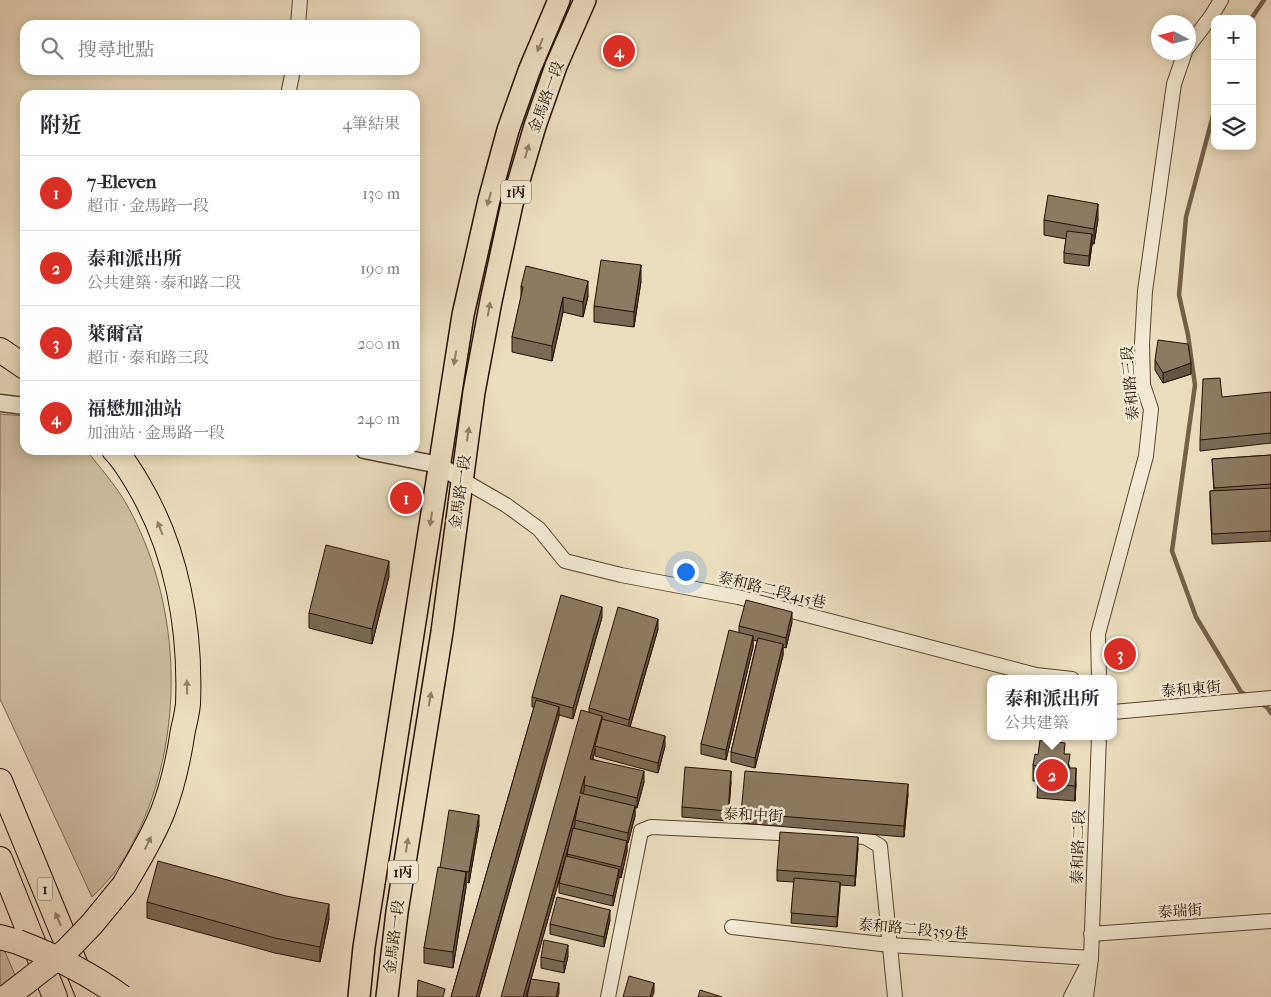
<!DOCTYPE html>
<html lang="zh-TW">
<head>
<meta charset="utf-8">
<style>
  :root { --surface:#fff; --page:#f7f7f7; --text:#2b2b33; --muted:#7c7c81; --line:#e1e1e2; --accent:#d93025 }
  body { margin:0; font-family:"IM FELL French Canon","Noto Serif TC",serif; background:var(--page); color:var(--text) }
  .controls { position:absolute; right:15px; top:15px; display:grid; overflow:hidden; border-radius:10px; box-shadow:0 2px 12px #0003 }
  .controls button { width:45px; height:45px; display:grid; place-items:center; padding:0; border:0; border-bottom:1px solid var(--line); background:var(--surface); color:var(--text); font:25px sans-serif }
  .compass { position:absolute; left:1151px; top:15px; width:45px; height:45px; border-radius:50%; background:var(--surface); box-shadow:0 2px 12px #0003; rotate:277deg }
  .you { position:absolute; left:685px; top:571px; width:18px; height:18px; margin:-12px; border:4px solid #fff; border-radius:50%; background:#1a73e8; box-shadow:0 0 0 8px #1a73e833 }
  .badge { display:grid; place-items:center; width:32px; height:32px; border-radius:50%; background:var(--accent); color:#fff; font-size:16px; font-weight:700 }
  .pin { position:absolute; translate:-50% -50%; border:2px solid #fff; box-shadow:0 1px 5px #0006 }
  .popup { position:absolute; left:987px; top:675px; width:130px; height:65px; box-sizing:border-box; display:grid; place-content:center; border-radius:10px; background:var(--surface); filter:drop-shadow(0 1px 4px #0005); font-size:16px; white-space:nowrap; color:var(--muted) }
  .popup b { font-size:19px; color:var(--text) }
  .popup::after { content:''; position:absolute; left:50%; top:100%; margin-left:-10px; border:10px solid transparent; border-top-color:var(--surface) }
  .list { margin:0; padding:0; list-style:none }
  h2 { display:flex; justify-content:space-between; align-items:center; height:65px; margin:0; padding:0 20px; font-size:21px }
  h2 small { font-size:16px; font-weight:400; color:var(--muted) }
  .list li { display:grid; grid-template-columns:32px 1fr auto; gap:15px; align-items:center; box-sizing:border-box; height:75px; padding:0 20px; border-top:1px solid var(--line) }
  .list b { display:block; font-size:19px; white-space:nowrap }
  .list p { margin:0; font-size:16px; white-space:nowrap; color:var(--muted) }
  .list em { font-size:16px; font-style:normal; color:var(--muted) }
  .icon { flex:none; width:28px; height:28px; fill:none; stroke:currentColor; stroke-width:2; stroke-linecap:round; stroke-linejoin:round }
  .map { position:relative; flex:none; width:1271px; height:997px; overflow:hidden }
  .search { position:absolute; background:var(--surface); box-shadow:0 2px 12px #0003; left:20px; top:20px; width:400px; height:55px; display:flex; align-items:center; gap:12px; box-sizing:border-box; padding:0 18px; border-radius:15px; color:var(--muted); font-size:19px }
  .panel { position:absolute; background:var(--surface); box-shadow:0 2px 12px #0003; left:20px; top:90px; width:400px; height:365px; border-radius:15px }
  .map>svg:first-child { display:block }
  .green { fill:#cabb9e; stroke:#78664f }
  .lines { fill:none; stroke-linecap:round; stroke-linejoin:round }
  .stream { stroke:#74624b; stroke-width:4.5 }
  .minor-casing { stroke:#574430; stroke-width:16 }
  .tertiary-casing { stroke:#574430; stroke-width:19 }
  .primary-casing { stroke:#261000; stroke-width:24 }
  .motorway-casing { stroke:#261000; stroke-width:26 }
  .minor { stroke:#f2ead5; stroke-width:14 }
  .tertiary { stroke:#f2ead5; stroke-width:16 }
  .primary { stroke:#ebdebe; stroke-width:21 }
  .motorway { stroke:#ebdebe; stroke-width:24 }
  .motorway-bridge-casing { stroke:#261000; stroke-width:26; stroke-linecap:butt }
  .motorway-bridge { stroke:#ebdebe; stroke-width:24 }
  .wall { fill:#786a55; stroke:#261000 }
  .shaded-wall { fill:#625645; stroke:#261000 }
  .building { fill:#8c7b63; stroke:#261000 }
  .oneway { fill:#928168 }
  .labels { text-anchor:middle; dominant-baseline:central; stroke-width:5; stroke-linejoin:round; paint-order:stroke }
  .shield { fill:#f2ead5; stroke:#635140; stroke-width:1 }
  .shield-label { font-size:14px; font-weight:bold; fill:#261000 }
  .street-label { font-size:15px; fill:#261000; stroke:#f2ead5 }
</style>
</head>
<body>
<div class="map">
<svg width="1271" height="997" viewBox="0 0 1271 997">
  <rect width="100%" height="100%" fill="#ebdebe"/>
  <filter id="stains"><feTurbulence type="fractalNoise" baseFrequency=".004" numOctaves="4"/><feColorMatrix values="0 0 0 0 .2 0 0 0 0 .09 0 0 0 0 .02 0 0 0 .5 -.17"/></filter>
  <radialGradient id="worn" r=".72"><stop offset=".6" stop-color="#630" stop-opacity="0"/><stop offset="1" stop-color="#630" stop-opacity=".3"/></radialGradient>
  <g class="green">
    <path d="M0 414 25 416V450H86C99 466 117 487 127 505 180 600 186 726 141 826 134 840 127 856 117 869 110 879 101 888 92 897L0 699Z"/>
    <polygon points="0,940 18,982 0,997"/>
  </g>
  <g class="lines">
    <g class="stream">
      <polyline points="1251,19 1264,0"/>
      <polyline points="1215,108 1186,217 1179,295 1188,335 1195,385 1172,551 1196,617 1241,692 1248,696"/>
      <polyline points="1259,703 1267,707 1271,713"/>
    </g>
    <defs>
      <g id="minor">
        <polyline points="298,25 300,0"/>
        <polyline points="1188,47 1212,15 1221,0"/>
        <polyline points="288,95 293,70"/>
        <polyline points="461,479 506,505 539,529 565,561 621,575 738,597 1036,675 1072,679"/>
        <polyline points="1099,679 1098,634 1146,456 1151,409 1143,385 1142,343 1145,291 1174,84 1185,52"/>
        <polyline points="1113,712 1271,698"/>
        <polyline points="732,927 890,945 1091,958 1071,997"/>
        <polyline points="1091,934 1271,921"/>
        <polyline points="608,997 641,831 651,827 865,837 880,846 895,997"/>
        <polyline points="1086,997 1091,958 1099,736"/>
      </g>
      <g id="tertiary">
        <polyline points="0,403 25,406"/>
        <polyline points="364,450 439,465 461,479"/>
      </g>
      <g id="primary">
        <polyline points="359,997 364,947 463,315 489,200 508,130 529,71 559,0"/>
        <polyline points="387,997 397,912 442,632 474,392 491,301 512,204 535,126 556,66 585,0"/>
      </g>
      <g id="motorway">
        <polyline points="0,350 25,367"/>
        <path d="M114 450C124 460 131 472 138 484 177 549 191 628 188 704 187 713 185 722 183 730 179 757 173 785 163 811 153 837 138 861 124 885"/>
        <polyline points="0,781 89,997"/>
        <polyline points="0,859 55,997"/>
        <polyline points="0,937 18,942"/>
      </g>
    </defs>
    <use href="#minor" class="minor-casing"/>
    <use href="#tertiary" class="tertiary-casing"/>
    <use href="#primary" class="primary-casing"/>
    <use href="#motorway" class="motorway-casing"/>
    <use href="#minor" class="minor"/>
    <use href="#tertiary" class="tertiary"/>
    <use href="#primary" class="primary"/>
    <use href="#motorway" class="motorway"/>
    <defs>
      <g id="motorway-bridge">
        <path d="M18 942C55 956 90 974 122 997"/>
        <polyline points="8,996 66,951 92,924 124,885"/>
      </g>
    </defs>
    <use href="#motorway-bridge" class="motorway-bridge-casing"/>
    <use href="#motorway-bridge" class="motorway-bridge"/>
  </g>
  <g class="wall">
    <polygon points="1098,219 1094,244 1092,244 1089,266 1064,263 1064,253 1066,239 1044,235 1044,220"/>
    <polygon points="641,281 634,327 594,322 594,306"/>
    <polygon points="521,286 588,296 583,317 563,312 552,361 512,352 512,337 521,297"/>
    <polygon points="1155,360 1191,374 1163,383 1155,370"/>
    <polygon points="1271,392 1271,443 1200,451 1200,440"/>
    <polygon points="1271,455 1271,541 1212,544 1210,501 1210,491 1214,491 1212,459"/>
    <polygon points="389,576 372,644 309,628 309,613"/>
    <polygon points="602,617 573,719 559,715 479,997 451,997 534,707 532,707 532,697"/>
    <polygon points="792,622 786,648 783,647 783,655 755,768 731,762 731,752 757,641 753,640 753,647 726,760 701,754 701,744 739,633 739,626"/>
    <polygon points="658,629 630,727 665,746 658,773 595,756 595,749 593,759 644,782 637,808 635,808 635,816 628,843 627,843 627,851 621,878 619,877 613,906 559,893 559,883 567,857 573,830 531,979 559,993 527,997 589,712 589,708"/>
    <polygon points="1065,754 1070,768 1076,784 1075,801 1037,798 1038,781 1033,781 1033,765 1038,755"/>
    <polygon points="731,782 728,821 682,817 682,807"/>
    <polygon points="908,794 904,837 741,823 741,813"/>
    <polygon points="479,825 469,883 466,882 466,887 453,968 424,963 424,948 440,868"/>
    <polygon points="858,848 855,886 840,885 837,927 791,923 794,882 777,881 777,870"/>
    <polygon points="147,902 329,919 320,962 275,953 147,918"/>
    <polygon points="610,920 604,947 550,934 550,924"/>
    <polygon points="568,956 564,973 541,968 541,957"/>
  </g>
  <g class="shaded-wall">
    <polygon points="1098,204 1098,219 1094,244 1094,229"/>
    <polygon points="1092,234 1092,245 1089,266 1089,256"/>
    <polygon points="641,265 641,281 634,327 634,312"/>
    <polygon points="588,281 588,296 583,317 583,302"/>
    <polygon points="563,297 563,312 552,361 552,346"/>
    <polygon points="1191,363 1191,374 1163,383 1163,373"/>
    <polygon points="389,561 389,576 372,644 372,629"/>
    <polygon points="602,607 602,617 573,719 573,708"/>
    <polygon points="792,612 792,622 786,648 786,638"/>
    <polygon points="658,619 658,629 629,730 629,720"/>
    <polygon points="753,636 753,647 726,760 726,750"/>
    <polygon points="783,644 783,655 755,768 755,758"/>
    <polygon points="559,707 559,717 479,997 476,997"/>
    <polygon points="602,716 602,726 595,746 595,749 590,769 590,759"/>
    <polygon points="665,736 665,746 658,773 658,763"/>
    <polygon points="1076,768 1076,784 1075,801 1075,786"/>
    <polygon points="644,771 644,782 637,808 637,798"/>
    <polygon points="731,771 731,782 728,821 728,811"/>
    <polygon points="585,776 584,791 580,803 580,793"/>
    <polygon points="908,784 908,794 904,837 904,826"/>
    <polygon points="580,796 575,820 575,824 526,997 523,997"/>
    <polygon points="635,806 635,816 628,843 628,833"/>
    <polygon points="479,815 479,825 469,883 469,872"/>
    <polygon points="858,837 858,848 855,886 855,876"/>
    <polygon points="627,841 627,851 621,878 621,867"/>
    <polygon points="619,869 619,880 613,906 613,896"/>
    <polygon points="466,872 466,887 453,968 453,952"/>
    <polygon points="840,882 840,892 837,927 837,917"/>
    <polygon points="329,904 329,919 320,962 320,947"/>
    <polygon points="610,910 610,920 604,947 604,937"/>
    <polygon points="568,945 568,956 564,973 564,962"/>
    <polygon points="559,983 559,993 558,997 556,997"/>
    <polygon points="654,983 654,993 652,997 650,997"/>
  </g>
  <g class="building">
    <polygon points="1048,195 1098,204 1094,229 1044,220"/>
    <polygon points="1067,231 1092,234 1089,256 1064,253"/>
    <polygon points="601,260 641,265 634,312 594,306"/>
    <polygon points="526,266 588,281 583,302 563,297 552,346 512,337 523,287 521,286"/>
    <polygon points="1158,340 1188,344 1191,363 1163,373 1155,360"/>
    <polygon points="1220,378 1222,397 1271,392 1271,433 1200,440 1203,379"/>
    <polygon points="1271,455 1271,484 1214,488 1212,459"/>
    <polygon points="1271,488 1271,531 1212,534 1210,491"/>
    <polygon points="326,545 389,561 372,629 309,613"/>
    <polygon points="561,595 602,607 573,708 532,697"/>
    <polygon points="746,600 792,612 786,638 739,626"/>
    <polygon points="618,607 658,619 629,720 589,708"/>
    <polygon points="729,630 753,636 726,750 701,744"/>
    <polygon points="758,638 783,644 755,758 731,752"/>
    <polygon points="536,700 559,707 476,997 451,997"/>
    <polygon points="581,710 602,716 590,759 644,771 637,798 584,785 585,776 580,793 635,806 628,833 575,820 580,796 523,997 501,997"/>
    <polygon points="602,719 665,736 658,763 595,746"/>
    <polygon points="1040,740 1065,743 1064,754 1070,754 1068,768 1076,768 1075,786 1037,783 1038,766 1033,765 1035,754 1038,755"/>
    <polygon points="685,767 731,771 728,811 682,807"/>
    <polygon points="745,771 908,784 904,826 741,813"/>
    <polygon points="449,810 479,815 469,872 440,868"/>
    <polygon points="573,828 627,841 621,867 567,854"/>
    <polygon points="780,832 858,837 855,876 777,870"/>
    <polygon points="566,856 619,869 613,896 559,883"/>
    <polygon points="158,861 286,896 329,904 320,947 275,938 147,902"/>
    <polygon points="438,867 466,872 453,952 424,948"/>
    <polygon points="794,878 840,882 837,917 791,913"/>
    <polygon points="557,897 610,910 604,937 550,924"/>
    <polygon points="544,940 568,945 564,962 541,957"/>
    <polygon points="629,976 654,983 650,997 623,997"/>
    <polygon points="531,979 559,983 556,997 527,997"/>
    <polygon points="418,980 445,989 443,997 417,997"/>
    <polygon points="700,990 722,997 698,997"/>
  </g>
  <defs><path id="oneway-solid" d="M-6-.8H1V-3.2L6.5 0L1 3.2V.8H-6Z" transform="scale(1.25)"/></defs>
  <g class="oneway">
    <use href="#oneway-solid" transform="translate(540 45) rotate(113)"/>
    <use href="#oneway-solid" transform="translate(527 151) rotate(-74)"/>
    <use href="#oneway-solid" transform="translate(489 199) rotate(105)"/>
    <use href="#oneway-solid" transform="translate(489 309) rotate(-80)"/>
    <use href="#oneway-solid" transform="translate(455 358) rotate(100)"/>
    <use href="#oneway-solid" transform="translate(468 434) rotate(-82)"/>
    <use href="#oneway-solid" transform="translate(431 519) rotate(98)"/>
    <use href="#oneway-solid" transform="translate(160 528) rotate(-111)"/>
    <use href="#oneway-solid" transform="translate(187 687) rotate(-91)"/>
    <use href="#oneway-solid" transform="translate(430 699) rotate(-80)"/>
    <use href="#oneway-solid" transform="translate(148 843) rotate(-64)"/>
    <use href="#oneway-solid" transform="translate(407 845) rotate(-81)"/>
    <use href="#oneway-solid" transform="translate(58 919) rotate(-113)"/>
  </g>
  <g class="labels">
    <g class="shield">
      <rect x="501" y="180.5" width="30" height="23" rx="4"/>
      <rect x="388" y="860.5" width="30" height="23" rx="4"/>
      <rect x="37.5" y="877.5" width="15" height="23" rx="4"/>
    </g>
    <g class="shield-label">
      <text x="516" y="192">1丙</text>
      <text x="403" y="872">1丙</text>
      <text x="45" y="889">1</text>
    </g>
    <g class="street-label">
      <text transform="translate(546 97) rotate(-70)">金馬路一段</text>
      <text transform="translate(1130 383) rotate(-95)">泰和路三段</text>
      <text transform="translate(460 492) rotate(-82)">金馬路一段</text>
      <text transform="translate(772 590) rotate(14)">泰和路二段415巷</text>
      <text transform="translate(1191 689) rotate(-5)">泰和東街</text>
      <text transform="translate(753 815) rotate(3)">泰和中街</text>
      <text transform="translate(1078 847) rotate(-88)">泰和路二段</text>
      <text transform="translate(1180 911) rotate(-4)">泰瑞街</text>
      <text transform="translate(913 929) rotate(5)">泰和路二段359巷</text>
      <text transform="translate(394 937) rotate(-83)">金馬路一段</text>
    </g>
  </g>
  <rect width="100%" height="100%" filter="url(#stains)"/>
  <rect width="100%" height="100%" fill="url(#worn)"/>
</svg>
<div class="controls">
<button>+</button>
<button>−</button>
<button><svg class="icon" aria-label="layers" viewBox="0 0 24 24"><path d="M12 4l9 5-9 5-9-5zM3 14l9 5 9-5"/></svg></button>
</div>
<svg class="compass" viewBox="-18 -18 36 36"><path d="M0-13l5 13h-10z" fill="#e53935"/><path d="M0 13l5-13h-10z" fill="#7c7c81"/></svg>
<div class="you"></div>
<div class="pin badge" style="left:406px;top:498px">1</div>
<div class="pin badge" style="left:1052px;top:775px">2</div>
<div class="popup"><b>泰和派出所</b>公共建築</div>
<div class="pin badge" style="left:1120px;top:654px">3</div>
<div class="pin badge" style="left:619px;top:51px">4</div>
<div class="search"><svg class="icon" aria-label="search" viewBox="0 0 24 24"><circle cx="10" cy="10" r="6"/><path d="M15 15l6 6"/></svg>搜尋地點</div>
<section class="panel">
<h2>附近<small>4筆結果</small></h2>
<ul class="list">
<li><span class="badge">1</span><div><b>7-Eleven</b><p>超市 · 金馬路一段</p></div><em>130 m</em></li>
<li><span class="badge">2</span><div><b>泰和派出所</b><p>公共建築 · 泰和路二段</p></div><em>190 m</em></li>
<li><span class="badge">3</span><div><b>萊爾富</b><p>超市 · 泰和路三段</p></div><em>200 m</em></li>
<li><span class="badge">4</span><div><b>福懋加油站</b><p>加油站 · 金馬路一段</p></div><em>240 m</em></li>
</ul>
</section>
</div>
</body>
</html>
